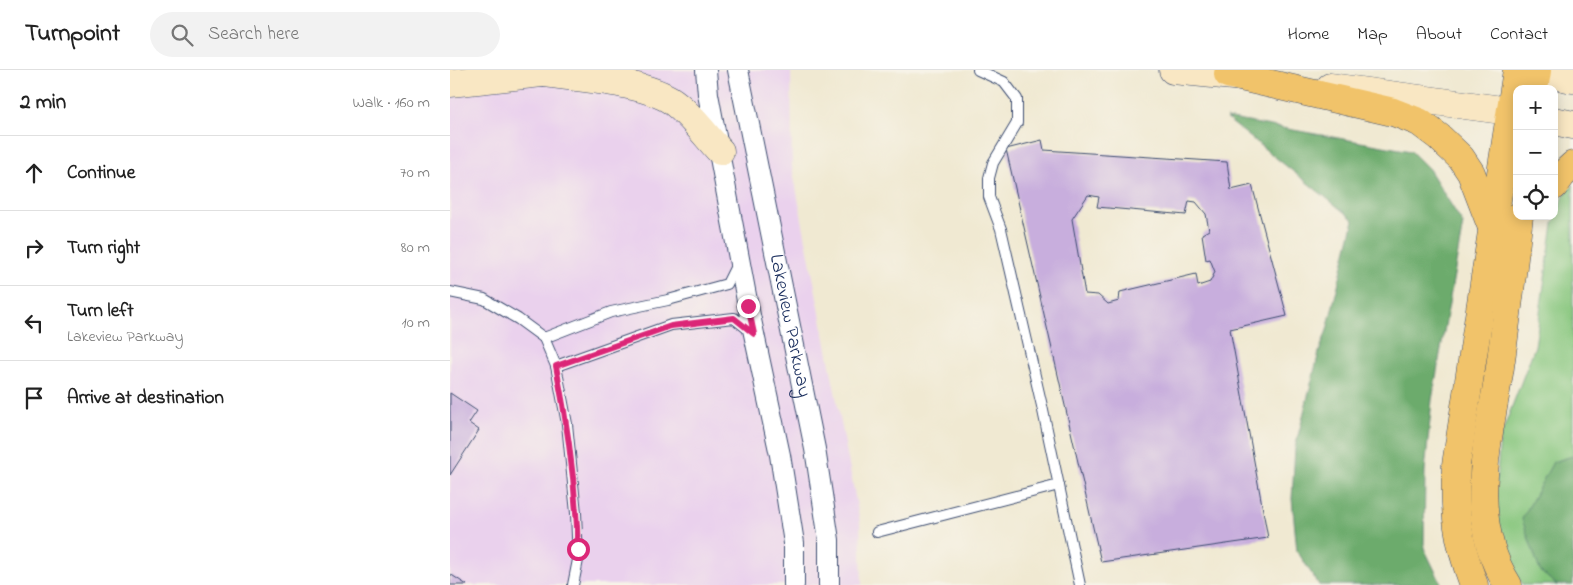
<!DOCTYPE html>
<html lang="en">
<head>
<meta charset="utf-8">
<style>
  :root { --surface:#fff; --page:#f2f2f2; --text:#222; --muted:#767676; --line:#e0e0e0 }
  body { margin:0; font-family:"Indie Flower",sans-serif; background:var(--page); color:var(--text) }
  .controls { position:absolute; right:15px; top:15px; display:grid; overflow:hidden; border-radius:10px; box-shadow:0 2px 12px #0003 }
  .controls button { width:45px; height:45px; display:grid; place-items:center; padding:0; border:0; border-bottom:1px solid var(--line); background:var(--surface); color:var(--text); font:25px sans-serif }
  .stop { position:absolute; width:15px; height:15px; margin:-11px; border:4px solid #db2777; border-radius:50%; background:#fff }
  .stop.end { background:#db2777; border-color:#fff; box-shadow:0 1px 5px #0008 }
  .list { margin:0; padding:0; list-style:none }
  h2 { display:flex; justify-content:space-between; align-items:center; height:65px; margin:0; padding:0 20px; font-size:21px }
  h2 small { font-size:16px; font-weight:400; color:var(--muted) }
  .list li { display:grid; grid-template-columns:32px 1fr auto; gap:15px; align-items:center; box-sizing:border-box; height:75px; padding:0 20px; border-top:1px solid var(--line) }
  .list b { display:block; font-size:19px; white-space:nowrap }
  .list p { margin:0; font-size:16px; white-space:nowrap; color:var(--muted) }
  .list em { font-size:16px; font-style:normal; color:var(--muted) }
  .icon { flex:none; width:28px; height:28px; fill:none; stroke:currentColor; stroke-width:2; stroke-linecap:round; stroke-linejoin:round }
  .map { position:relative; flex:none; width:1123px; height:515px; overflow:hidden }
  header { display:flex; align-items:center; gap:30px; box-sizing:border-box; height:70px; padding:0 25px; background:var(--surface); border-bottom:1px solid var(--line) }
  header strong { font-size:24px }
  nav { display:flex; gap:28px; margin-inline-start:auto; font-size:18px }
  .search { width:350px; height:45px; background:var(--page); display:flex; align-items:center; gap:12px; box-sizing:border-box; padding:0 18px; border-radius:28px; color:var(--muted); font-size:19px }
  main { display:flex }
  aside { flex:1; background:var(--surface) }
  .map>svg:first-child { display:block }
  .built { fill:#ead1ed }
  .green { fill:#86c67d; stroke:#507a6e }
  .forest { fill:#6cab6c; stroke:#446d65 }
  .building { fill:#c8aedd; fill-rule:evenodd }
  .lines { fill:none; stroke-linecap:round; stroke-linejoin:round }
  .lane-casing { stroke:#3b4b6f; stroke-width:12 }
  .street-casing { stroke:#3b4b6f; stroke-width:22 }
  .secondary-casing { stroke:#3b4b6f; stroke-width:29 }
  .highway-casing { stroke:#3b4b6f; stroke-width:29 }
  .lane { stroke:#fff; stroke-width:10 }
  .street { stroke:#fff; stroke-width:20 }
  .secondary { stroke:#f9e7c3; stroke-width:28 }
  .highway { stroke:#f1c36a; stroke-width:28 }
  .route { stroke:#db2777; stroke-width:6 }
  .labels { text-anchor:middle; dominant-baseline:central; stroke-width:4; stroke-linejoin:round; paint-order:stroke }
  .street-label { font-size:20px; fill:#1b2f5e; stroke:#f7f3e8 }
</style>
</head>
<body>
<header>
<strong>Turnpoint</strong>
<div class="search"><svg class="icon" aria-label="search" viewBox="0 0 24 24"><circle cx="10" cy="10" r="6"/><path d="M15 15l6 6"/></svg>Search here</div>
<nav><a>Home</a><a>Map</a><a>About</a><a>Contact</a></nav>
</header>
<main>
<aside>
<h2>2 min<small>Walk · 160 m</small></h2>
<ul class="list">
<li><svg class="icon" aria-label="ahead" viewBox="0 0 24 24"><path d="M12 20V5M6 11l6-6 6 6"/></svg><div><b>Continue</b></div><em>70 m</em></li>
<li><svg class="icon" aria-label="right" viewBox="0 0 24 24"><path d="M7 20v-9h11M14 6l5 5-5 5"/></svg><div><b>Turn right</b></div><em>80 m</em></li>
<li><svg class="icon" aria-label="left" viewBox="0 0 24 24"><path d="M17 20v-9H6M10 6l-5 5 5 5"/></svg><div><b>Turn left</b><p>Lakeview Parkway</p></div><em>10 m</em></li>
<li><svg class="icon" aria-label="arrive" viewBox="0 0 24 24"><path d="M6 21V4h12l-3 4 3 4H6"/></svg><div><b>Arrive at destination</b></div></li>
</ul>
</aside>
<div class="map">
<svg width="1123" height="515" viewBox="0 0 1123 515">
  <rect width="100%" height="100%" fill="#f7f3e8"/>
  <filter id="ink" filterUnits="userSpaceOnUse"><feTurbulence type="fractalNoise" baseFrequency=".02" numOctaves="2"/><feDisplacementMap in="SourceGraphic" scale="10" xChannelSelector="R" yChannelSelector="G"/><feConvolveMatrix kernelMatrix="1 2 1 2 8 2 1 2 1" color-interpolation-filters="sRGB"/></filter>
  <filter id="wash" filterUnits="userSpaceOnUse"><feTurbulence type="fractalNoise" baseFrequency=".0096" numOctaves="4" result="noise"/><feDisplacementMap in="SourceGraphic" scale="20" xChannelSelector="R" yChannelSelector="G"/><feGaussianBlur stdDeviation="1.12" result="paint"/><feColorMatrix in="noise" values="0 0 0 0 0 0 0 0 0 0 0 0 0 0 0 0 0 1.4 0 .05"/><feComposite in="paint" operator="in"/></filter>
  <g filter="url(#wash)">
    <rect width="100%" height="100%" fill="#f0e9d2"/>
    <polygon class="built" points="0,0 341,0 342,97 410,452 412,515 0,515"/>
    <polygon class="green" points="1123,115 1123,386 1103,392 1090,501 1107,515 1073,515 1067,507 1044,441 1050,368 1085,276 1103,154 1115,123"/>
    <g class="forest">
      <polygon points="776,48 961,81 979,99 1013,154 982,330 975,401 974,478 992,515 869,515 847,481 842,429 845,378 869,282 877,260 904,150"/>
      <polygon points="1123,386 1123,515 1107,515 1090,501 1072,449 1103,392"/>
    </g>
    <g id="blocks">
      <g class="building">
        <path d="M592 70 594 80 777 92 781 120 802 115 837 246 780 259 818 468 651 492 556 79ZM638 125 649 127 647 137 736 145 739 131 746 132 756 144 759 160 752 164 756 190 760 189 765 202 760 212 748 216 746 204 670 222 669 231 658 234 648 225 635 224 622 149Z"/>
        <polygon points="0,323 27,341 19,353 29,360 0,405"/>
        <polygon points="0,504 17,515 0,515"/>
      </g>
    </g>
  </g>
  <g filter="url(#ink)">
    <use href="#blocks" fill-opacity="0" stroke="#3b4b6f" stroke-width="1"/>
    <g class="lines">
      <defs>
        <g id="lane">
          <polyline points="528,0 554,12 567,29 567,53 543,93 539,108 539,127 551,159 592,336 630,515"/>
          <polyline points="0,222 34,229 68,249 94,268 106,296 117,354 126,443 128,490 123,515"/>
          <polyline points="94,268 161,242 218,230 277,214 287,194"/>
          <polyline points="106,296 221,255 284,248 303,263"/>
          <polyline points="427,462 609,415"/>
        </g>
        <g id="street">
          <polyline points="256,0 258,24 298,236 330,385 344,473 344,515"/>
          <path id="s1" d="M288 0 365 379 379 470V515"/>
        </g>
        <g id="secondary">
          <polyline points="723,0 803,8"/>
          <polyline points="1079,0 1123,9"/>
          <path d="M93 3C128 8 189 11 219 29 236 39 256 66 270 81"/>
          <polyline points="0,13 110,1"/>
          <polyline points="880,17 1067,42"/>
          <polyline points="1104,51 1123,55"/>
        </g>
        <g id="highway">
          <polyline points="778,4 943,42 969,52 989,67 1011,88 1021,103 1041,155"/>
          <polyline points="1084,19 1087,1"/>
          <polyline points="1104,116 1112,105 1123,95"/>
          <path d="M1024 515C1007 470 1004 443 1006 395L1067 0"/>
          <path d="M1058 515C1015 448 1039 369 1050 297 1057 247 1063 197 1069 146"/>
        </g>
      </defs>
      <use href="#lane" class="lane-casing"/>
      <use href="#street" class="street-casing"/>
      <use href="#secondary" class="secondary-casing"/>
      <use href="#highway" class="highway-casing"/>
      <use href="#lane" class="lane"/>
      <use href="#street" class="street"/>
      <use href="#secondary" class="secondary"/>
      <use href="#highway" class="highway"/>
    </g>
  </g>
  <g class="lines" filter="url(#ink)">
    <path class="route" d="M128 479C126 418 118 357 106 296L221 256 284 248 304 264 298 236"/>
  </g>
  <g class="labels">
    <g class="street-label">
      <text stroke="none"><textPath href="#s1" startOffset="261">Lakeview Parkway</textPath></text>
    </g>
  </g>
</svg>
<div class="controls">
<button>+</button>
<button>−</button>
<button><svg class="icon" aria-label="locate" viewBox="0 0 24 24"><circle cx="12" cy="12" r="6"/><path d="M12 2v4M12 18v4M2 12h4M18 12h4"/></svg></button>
</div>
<div class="stop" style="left:128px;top:479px"></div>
<div class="stop end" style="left:298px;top:236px"></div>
</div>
</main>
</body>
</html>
